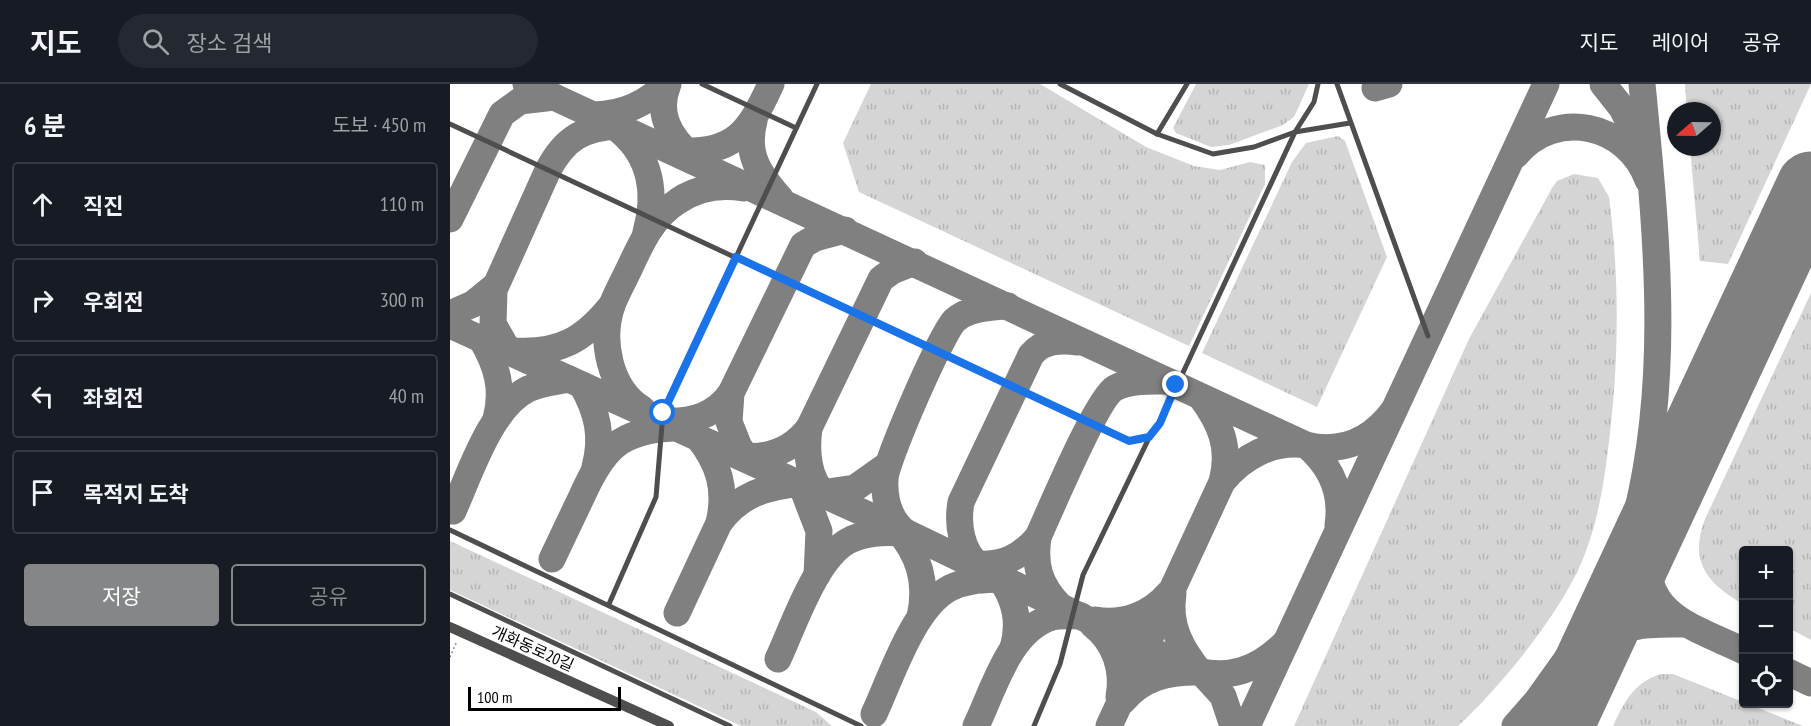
<!DOCTYPE html>
<html lang="ko">
<head>
<meta charset="utf-8">
<style>
  :root { --surface:#171b24; --page:#242831; --text:#f1f3f6; --muted:#9ea1a6; --line:#363941; --accent:#858687 }
  body { margin:0; font-family:"PT Sans Narrow","Noto Sans KR",sans-serif; background:var(--page); color:var(--text) }
  .controls { position:absolute; right:18px; bottom:18px; display:grid; overflow:hidden; border-radius:6px; box-shadow:0 2px 4px #0004 }
  .controls button { width:54px; height:54px; display:grid; place-items:center; padding:0; border:0; border-bottom:2px solid var(--line); background:var(--surface); color:var(--text); font:30px sans-serif }
  .compass { position:absolute; left:1217px; top:18px; width:54px; height:54px; border-radius:50%; background:var(--surface); box-shadow:0 2px 4px #0004; rotate:250deg }
  .scale { position:absolute; left:18px; bottom:15px; width:153px; box-sizing:border-box; padding-left:6px; border:3px solid #000; border-top:0; font-size:16px; line-height:21px; white-space:nowrap; color:#000; -webkit-text-stroke:4px #fff; paint-order:stroke }
  .stop { position:absolute; width:18px; height:18px; margin:-14px; border:4px solid #1a73e8; border-radius:50%; background:#fff }
  .stop.end { background:#1a73e8; border-color:#fff; box-shadow:0 2px 6px #0008 }
  .list { margin:0; padding:0; list-style:none }
  h2 { display:flex; justify-content:space-between; align-items:center; height:78px; margin:0; padding:0 24px; font-size:26px }
  h2 small { font-size:20px; font-weight:400; color:var(--muted) }
  .list li { display:grid; grid-template-columns:39px 1fr auto; gap:18px; align-items:center; box-sizing:border-box; height:84px; margin:0 12px 12px; padding:0 12px; border:2px solid var(--line); border-radius:6px }
  .list b { display:block; font-size:22px; white-space:nowrap }
  .list em { font-size:20px; font-style:normal; color:var(--muted) }
  .actions { display:flex; gap:12px; padding:18px 24px }
  .actions a { flex:1; padding:14px 0; border:2px solid var(--accent); border-radius:6px; text-align:center; font-size:21px; color:var(--accent) }
  .actions .main { background:var(--accent); color:#fff }
  .icon { flex:none; width:33px; height:33px; fill:none; stroke:currentColor; stroke-width:2; stroke-linecap:round; stroke-linejoin:round }
  .map { position:relative; flex:none; width:1361px; height:642px; overflow:hidden }
  header { display:flex; align-items:center; gap:36px; box-sizing:border-box; height:84px; padding:0 30px; background:var(--surface); border-bottom:2px solid var(--line) }
  header strong { font-size:28px }
  nav { display:flex; gap:33px; margin-inline-start:auto; font-size:21px }
  .search { width:420px; height:54px; background:var(--page); display:flex; align-items:center; gap:15px; box-sizing:border-box; padding:0 21px; border-radius:33px; color:var(--muted); font-size:22px }
  main { display:flex }
  aside { flex:1; background:var(--surface) }
  .map>svg:first-child { display:block }
  .grass { fill:url(#grass-tufts) }
  .lines { fill:none; stroke-linecap:round; stroke-linejoin:round }
  .taxiway { stroke:#808080; stroke-width:27 }
  .runway { stroke:#808080; stroke-width:69 }
  .path { stroke:#707070; stroke-width:1.5; stroke-dasharray:1.5 3; stroke-linecap:butt }
  .lane { stroke:#4e4e4e; stroke-width:5 }
  .street { stroke:#4e4e4e; stroke-width:10 }
  .route { stroke:#1a73e8; stroke-width:8 }
  .labels { text-anchor:middle; dominant-baseline:central; stroke-width:4.5; stroke-linejoin:round; paint-order:stroke }
  .street-label { font-size:16px; fill:#000; stroke:#fff }
</style>
</head>
<body>
<header>
<strong>지도</strong>
<div class="search"><svg class="icon" aria-label="search" viewBox="0 0 24 24"><circle cx="10" cy="10" r="6"/><path d="M15 15l6 6"/></svg>장소 검색</div>
<nav><a>지도</a><a>레이어</a><a>공유</a></nav>
</header>
<main>
<aside>
<h2>6 분<small>도보 · 450 m</small></h2>
<ul class="list">
<li><svg class="icon" aria-label="ahead" viewBox="0 0 24 24"><path d="M12 20V5M6 11l6-6 6 6"/></svg><div><b>직진</b></div><em>110 m</em></li>
<li><svg class="icon" aria-label="right" viewBox="0 0 24 24"><path d="M7 20v-9h11M14 6l5 5-5 5"/></svg><div><b>우회전</b></div><em>300 m</em></li>
<li><svg class="icon" aria-label="left" viewBox="0 0 24 24"><path d="M17 20v-9H6M10 6l-5 5 5 5"/></svg><div><b>좌회전</b></div><em>40 m</em></li>
<li><svg class="icon" aria-label="arrive" viewBox="0 0 24 24"><path d="M6 21V4h12l-3 4 3 4H6"/></svg><div><b>목적지 도착</b></div></li>
</ul>
<div class="actions"><a class="main">저장</a><a>공유</a></div>
</aside>
<div class="map">
<svg width="1361" height="642" viewBox="0 0 1361 642">
  <defs>
    <pattern id="grass-tufts" width="24" height="20" patternUnits="userSpaceOnUse" patternTransform="scale(1.5)"><rect width="24" height="20" fill="#d5d5d5"/><path d="M3 7l-1-3M5 7V3M7 7l1-3M15 17l-1-3M17 17v-4M19 17l1-3" fill="none" stroke="#b5b5b5"/></pattern>
  </defs>
  <rect width="100%" height="100%" fill="#fff"/>
  <g class="grass">
    <polygon points="421,0 590,0 696,63 744,82 770,86 800,78 815,81 815,100 739,262 409,108 393,59"/>
    <polygon points="746,0 859,0 844,33 833,41 779,61 761,63 726,49 723,44"/>
    <polygon points="1235,0 1361,0 1278,180 1250,177 1240,63 1262,63 1262,27 1237,27"/>
    <polygon points="888,52 895,57 937,173 867,323 752,269 842,78 856,59"/>
    <path d="M1124 90 1148 94 1159 113C1170 199 1169 280 1158 366 1153 406 1146 447 1129 484 1104 537 1051 602 1008 642H844L1019 255 1102 104 1107 97Z"/>
    <path d="M1361 209V556L1339 544 1338 466H1294L1293 520C1256 499 1239 477 1255 435Z"/>
    <polygon points="0,457 366,628 382,642 291,642 0,506"/>
    <path d="M1211 590H1223L1353 642H1163C1174 618 1184 598 1211 590Z"/>
  </g>
  <g class="lines">
    <g class="taxiway">
      <path d="M76 0 856 361C893 370 922 356 944 326"/>
      <path d="M218 0C206 29 219 52 241 72"/>
      <polyline points="1153,0 1172,24 1191,63"/>
      <polyline points="925,4 939,0"/>
      <path d="M144 31C174 30 195 20 217 0"/>
      <path d="M304 37C295 70 309 90 330 114"/>
      <path d="M170 47C201 73 207 110 196 148"/>
      <path d="M227 67C285 70 299 48 321 0"/>
      <path d="M1066 71C1105 24 1177 39 1198 96"/>
      <polyline points="0,135 52,30 70,17 104,13"/>
      <polyline points="0,230 23,220 45,202"/>
      <path d="M0 241 449 445 740 585C779 597 808 586 836 558"/>
      <path d="M32 256C47 282 54 305 46 335"/>
      <path d="M63 267C109 270 134 256 162 221"/>
      <path d="M59 268 43 240 44 206 98 86C115 54 133 44 168 42"/>
      <path d="M132 301C148 329 153 353 145 383"/>
      <path d="M192 325C159 304 150 256 162 221 167 208 174 196 180 183 192 157 203 133 228 117 247 104 271 100 294 104"/>
      <path d="M215 337C242 338 265 332 281 309"/>
      <path d="M247 352C269 379 277 405 269 439"/>
      <path d="M292 372C320 375 342 366 359 344"/>
      <polyline points="299,376 289,363 279,338 281,309 353,161 365,154 395,146"/>
      <path d="M772 398C792 373 823 356 856 361 881 382 893 408 888 441"/>
      <polyline points="351,400 369,447 367,491"/>
      <polyline points="371,409 405,404 436,382"/>
      <path d="M377 412C357 397 356 366 359 344L431 195 442 187 465 178"/>
      <path d="M3 427C20 390 40 324 78 305 91 299 105 298 119 295"/>
      <path d="M446 444C469 470 478 498 470 533"/>
      <path d="M455 448C439 435 434 415 435 395 436 376 492 248 505 236 518 224 542 223 558 222"/>
      <path d="M1198 449C1188 530 1232 538 1294 567"/>
      <path d="M102 475C112 454 122 433 132 412 153 365 170 346 224 344"/>
      <path d="M524 480C552 482 570 474 588 453"/>
      <path d="M530 483C511 467 507 441 511 418L581 271C593 256 610 256 628 258"/>
      <path d="M547 491C565 513 571 537 563 564"/>
      <path d="M723 510C718 541 731 565 750 588"/>
      <path d="M609 521C589 500 584 481 588 453 600 427 647 314 665 304 680 296 699 297 716 297"/>
      <path d="M227 529 269 439C290 410 316 403 350 399"/>
      <path d="M645 536C672 541 700 531 718 510"/>
      <path d="M643 541C665 558 674 586 669 613"/>
      <path d="M1144 568C1173 537 1197 540 1236 540"/>
      <path d="M328 575C344 541 365 475 398 457 415 448 433 448 452 449"/>
      <polyline points="1338,588 1361,599"/>
      <polyline points="752,589 773,612 783,642"/>
      <path d="M1121 616C1141 565 1163 514 1178 462 1224 311 1207 154 1192 0"/>
      <path d="M673 617C692 594 717 588 746 588"/>
      <path d="M424 630C441 594 463 523 500 504 518 495 535 496 554 495"/>
      <path d="M526 642C544 605 559 546 602 533 611 531 621 532 631 532"/>
      <path d="M659 642 772 398C781 364 771 340 751 313"/>
      <polyline points="797,642 1096,0"/>
      <polyline points="1065,642 1086,618 1134,551"/>
    </g>
    <polyline class="runway" points="1109,642 1361,102"/>
    <polyline class="path" points="0,573 7,557"/>
    <g class="lane">
      <polyline points="252,0 346,44"/>
      <polyline points="610,0 707,50 763,70 804,63 845,48 900,39"/>
      <polyline points="887,0 978,252"/>
      <path d="M0 40 671 354C689 361 700 354 710 338L845 48 864 18 868 0"/>
      <polyline points="707,50 737,0"/>
      <polyline points="0,446 411,642"/>
      <polyline points="0,510 280,642"/>
      <polyline points="159,520 206,413 213,329 367,0"/>
      <polyline points="584,642 610,580 633,491 699,354"/>
    </g>
    <polyline class="street" points="0,543 219,642"/>
  </g>
  <g class="lines">
    <polyline class="route" points="213,329 286,173 679,357 699,353 710,339 726,301"/>
  </g>
  <g class="labels">
    <g class="street-label">
      <text transform="translate(83 564) rotate(24)">개화동로20길</text>
    </g>
  </g>
</svg>
<div class="controls">
<button>+</button>
<button>−</button>
<button><svg class="icon" aria-label="locate" viewBox="0 0 24 24"><circle cx="12" cy="12" r="6"/><path d="M12 2v4M12 18v4M2 12h4M18 12h4"/></svg></button>
</div>
<svg class="compass" viewBox="-18 -18 36 36"><path d="M0-13l5 13h-10z" fill="#e53935"/><path d="M0 13l5-13h-10z" fill="#9ea1a6"/></svg>
<div class="scale">100 m</div>
<div class="stop" style="left:213px;top:329px"></div>
<div class="stop end" style="left:726px;top:301px"></div>
</div>
</main>
</body>
</html>
